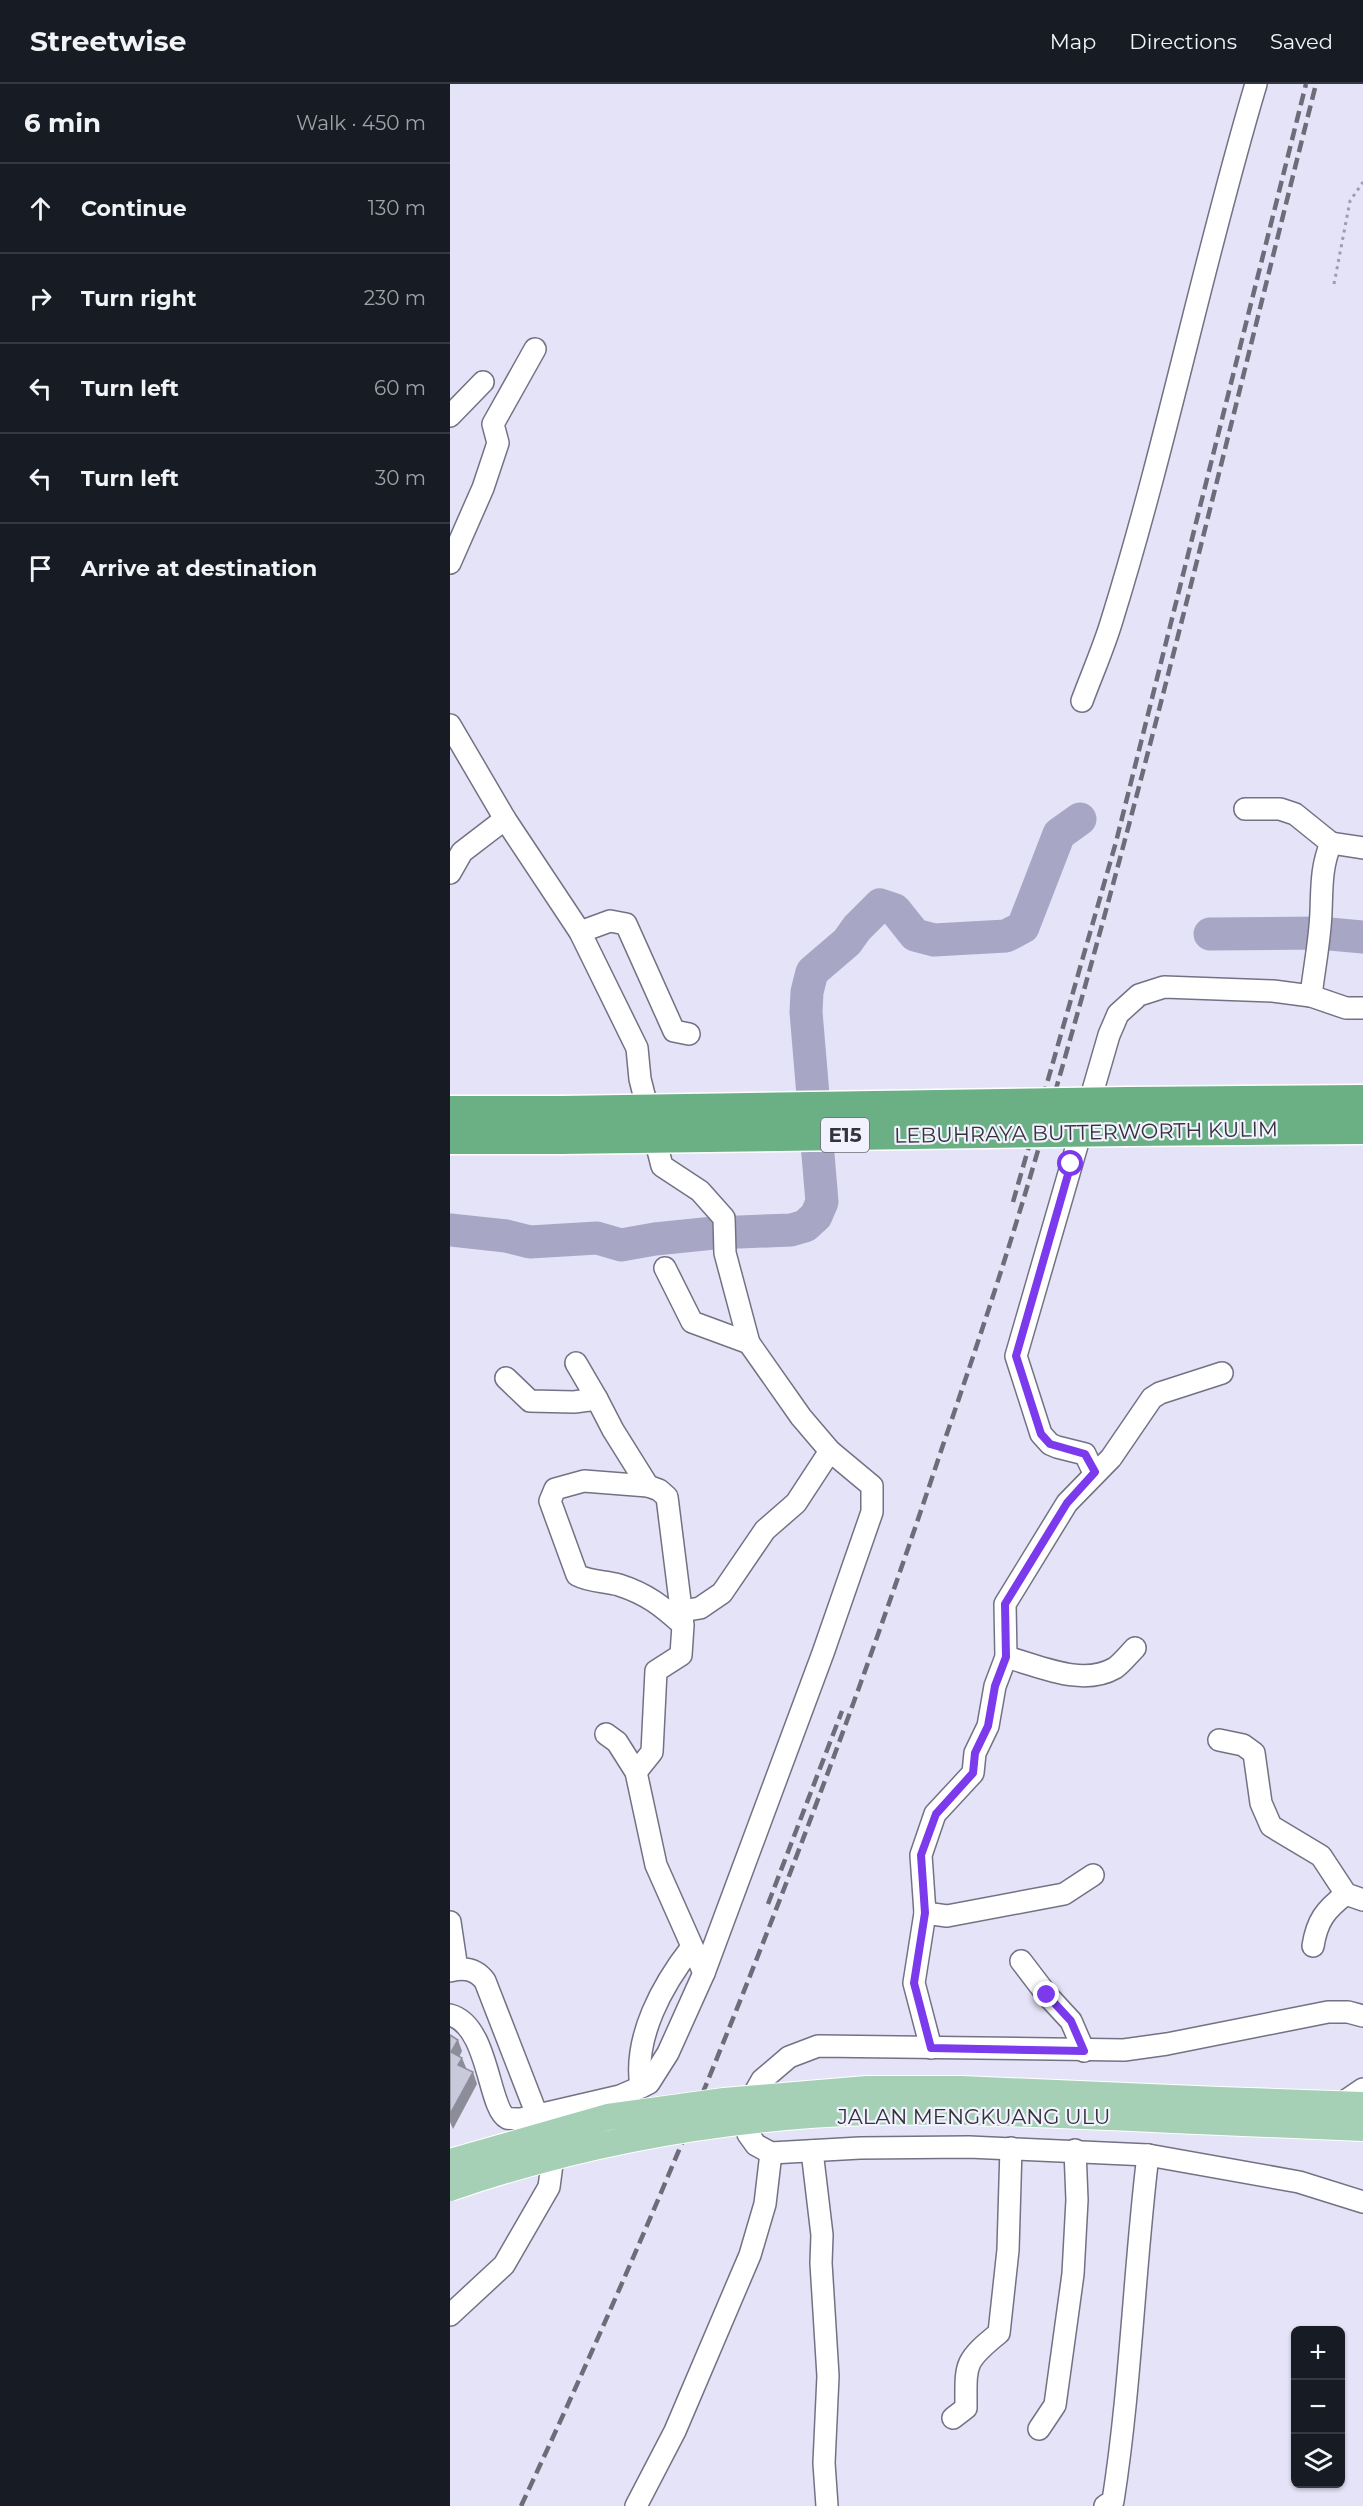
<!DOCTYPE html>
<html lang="en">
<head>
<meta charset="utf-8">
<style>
  :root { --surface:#171b24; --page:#242831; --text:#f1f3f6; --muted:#9ea1a6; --line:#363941 }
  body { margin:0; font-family:Montserrat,sans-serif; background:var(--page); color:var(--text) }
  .controls { position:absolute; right:18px; bottom:18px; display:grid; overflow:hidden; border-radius:9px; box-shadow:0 2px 4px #0004 }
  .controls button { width:54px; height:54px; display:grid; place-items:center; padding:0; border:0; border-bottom:2px solid var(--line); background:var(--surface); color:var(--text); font:30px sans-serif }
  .stop { position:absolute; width:18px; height:18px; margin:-14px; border:4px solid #7c3aed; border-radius:50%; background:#fff }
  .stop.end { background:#7c3aed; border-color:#fff; box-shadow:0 2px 6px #0008 }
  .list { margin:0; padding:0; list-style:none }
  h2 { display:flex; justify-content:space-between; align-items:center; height:78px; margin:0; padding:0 24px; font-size:26px }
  h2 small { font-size:20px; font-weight:400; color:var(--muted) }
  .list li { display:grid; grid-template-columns:39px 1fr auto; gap:18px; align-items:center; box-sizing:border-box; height:90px; padding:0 24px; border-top:2px solid var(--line) }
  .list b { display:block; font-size:22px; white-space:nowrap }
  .list em { font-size:20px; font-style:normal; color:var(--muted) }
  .icon { flex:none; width:33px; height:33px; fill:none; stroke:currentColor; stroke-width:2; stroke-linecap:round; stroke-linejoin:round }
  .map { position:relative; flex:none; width:913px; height:2422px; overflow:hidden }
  header { display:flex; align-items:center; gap:36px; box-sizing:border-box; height:84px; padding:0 30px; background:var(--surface); border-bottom:2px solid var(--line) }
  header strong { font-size:28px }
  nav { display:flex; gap:33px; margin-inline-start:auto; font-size:21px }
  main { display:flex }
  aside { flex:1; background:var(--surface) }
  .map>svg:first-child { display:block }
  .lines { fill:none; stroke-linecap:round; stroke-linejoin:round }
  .river { stroke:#a8a6c5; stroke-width:33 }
  .minor-casing { stroke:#737284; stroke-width:24 }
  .major-casing { stroke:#fff; stroke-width:28 }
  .highway-casing { stroke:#fff; stroke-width:33 }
  .path { stroke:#9e9dac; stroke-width:3; stroke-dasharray:3 4.5; stroke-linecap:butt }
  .minor { stroke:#fff; stroke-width:21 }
  .major { stroke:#a6d0b5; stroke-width:26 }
  .highway { stroke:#6bb084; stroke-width:30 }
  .rail { stroke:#6d6c78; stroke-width:4.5; stroke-dasharray:12 6; stroke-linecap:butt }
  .major-bridge-casing { stroke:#fff; stroke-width:28; stroke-linecap:butt }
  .highway-bridge-casing { stroke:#fff; stroke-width:33; stroke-linecap:butt }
  .major-bridge { stroke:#a6d0b5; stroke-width:26 }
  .highway-bridge { stroke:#6bb084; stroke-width:30 }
  .shaded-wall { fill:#8d8d9a }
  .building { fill:#c9c9dc; stroke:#8d8d9a; stroke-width:1.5 }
  .route { stroke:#7c3aed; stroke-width:8 }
  .labels { text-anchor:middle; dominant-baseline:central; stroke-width:4.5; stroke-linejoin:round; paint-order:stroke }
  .shield { fill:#f2f1fe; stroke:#6d6c76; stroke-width:1.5 }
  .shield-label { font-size:20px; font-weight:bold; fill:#34333b }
  .street-label { font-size:21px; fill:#34333b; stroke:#f2f1fe }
</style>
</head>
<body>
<header>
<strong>Streetwise</strong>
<nav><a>Map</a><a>Directions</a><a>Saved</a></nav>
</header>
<main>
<aside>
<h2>6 min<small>Walk · 450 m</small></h2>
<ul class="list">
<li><svg class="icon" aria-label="ahead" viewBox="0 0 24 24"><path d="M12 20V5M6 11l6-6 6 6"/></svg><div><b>Continue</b></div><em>130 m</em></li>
<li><svg class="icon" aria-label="right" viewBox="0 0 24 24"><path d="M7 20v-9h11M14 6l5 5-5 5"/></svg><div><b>Turn right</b></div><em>230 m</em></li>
<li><svg class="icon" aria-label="left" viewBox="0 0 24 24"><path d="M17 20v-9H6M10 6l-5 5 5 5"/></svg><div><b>Turn left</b></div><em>60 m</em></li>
<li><svg class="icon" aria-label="left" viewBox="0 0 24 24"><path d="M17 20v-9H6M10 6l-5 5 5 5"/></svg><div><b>Turn left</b></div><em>30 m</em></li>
<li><svg class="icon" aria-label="arrive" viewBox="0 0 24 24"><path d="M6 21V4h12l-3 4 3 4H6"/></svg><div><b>Arrive at destination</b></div></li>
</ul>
</aside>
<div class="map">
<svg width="913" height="2422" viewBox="0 0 913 2422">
  <rect width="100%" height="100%" fill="#e4e3f7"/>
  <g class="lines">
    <g class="river">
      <polyline points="760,850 869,849 913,853"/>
      <polyline points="0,1146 56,1152 80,1158 147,1154 171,1161 205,1155 264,1149 341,1146 355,1142 366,1132 372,1118 356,928 357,908 362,888 397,858 407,844 430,821 445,826 465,851 484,856 556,852 573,843 609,750 630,735"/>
    </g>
    <defs>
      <g id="minor">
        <polyline points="0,332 33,298"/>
        <polyline points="0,479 33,404 48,359 43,340 85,265"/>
        <path d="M632 617C642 590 654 563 662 536 717 359 753 177 806 0"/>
        <path d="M0 641 55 735 130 848 187 964 190 995 212 1082 250 1107 274 1134 275 1169 299 1259 351 1333 380 1367 422 1402V1428L373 1569 254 1889 218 1969 199 1999 191 2003 170 2012 71 2035C67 2035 60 2035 57 2034 38 2024 39 1941 0 1931"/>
        <path d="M795 725H830L845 730 881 759C871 783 872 803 871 828 870 856 864 885 861 912"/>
        <polyline points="881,759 913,764"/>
        <polyline points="0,789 12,768 55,735"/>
        <polyline points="130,848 160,837 176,840 224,947 239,950"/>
        <polyline points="215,1184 242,1238 299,1259"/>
        <polyline points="126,1279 147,1315"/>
        <polyline points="56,1294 80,1317 124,1318 147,1315 163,1346 198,1402"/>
        <polyline points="645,1388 643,1387 635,1370 607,1363 600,1360 591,1350 566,1272 659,951 668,930 689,911 714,903 823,907 861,912 896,924 913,924"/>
        <polyline points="232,1527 250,1524 272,1509 315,1446 346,1419 380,1367"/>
        <path d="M556 1573C590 1582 632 1603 665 1584 672 1579 679 1570 685 1564"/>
        <polyline points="156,1650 167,1658 186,1688 206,1781 254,1889"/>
        <polyline points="769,1656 793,1661 804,1669 811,1719 821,1742 871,1772 896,1810 913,1816"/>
        <path d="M186 1688 202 1668 206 1587 231 1571 233 1541C212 1522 197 1510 169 1501 155 1497 140 1498 127 1491L100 1417 105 1405 134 1397 198 1402 209 1406 217 1413 233 1541"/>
        <polyline points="475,1829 497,1832 614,1810 643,1791"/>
        <polyline points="0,1838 7,1885"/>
        <path d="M863 1862C867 1837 875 1826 896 1810"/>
        <polyline points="571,1877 597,1911 621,1937 634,1967"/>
        <path d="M0 1887C14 1883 26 1885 35 1897L87 2031 102 2080 99 2103 54 2181 0 2231"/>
        <polyline points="913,1932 898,1928 878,1928 717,1960 674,1966 368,1962 339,1973 312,1996 295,2026 298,2050 306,2061 321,2069 410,2064 519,2063 698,2071 849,2098 913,2118"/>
        <polyline points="481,1964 464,1899 475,1829 471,1771 485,1730 523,1689 525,1669 538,1642 545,1602 556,1573 555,1520 617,1419 661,1374 702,1314 710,1309 772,1289"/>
        <path d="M191 2003C183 1953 213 1900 242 1863"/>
        <polyline points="891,2020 913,2005"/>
        <polyline points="362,2067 372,2151 371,2179 378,2292 374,2379 377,2422"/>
        <path d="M503 2334 516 2324C516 2280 513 2278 549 2249L558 2166 561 2064"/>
        <polyline points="589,2345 605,2321 623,2190 627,2116 625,2066"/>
        <polyline points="186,2422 225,2347 300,2171 315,2120 321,2069"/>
        <path d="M655 2422 663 2417C681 2302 684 2186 698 2071"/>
      </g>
      <g id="major">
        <polyline points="769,2016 913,2021"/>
        <polyline points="770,2038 913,2044"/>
      </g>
      <g id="highway">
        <polyline points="678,1018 913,1016"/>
        <polyline points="0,1027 111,1027"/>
        <polyline points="678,1047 913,1045"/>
        <polyline points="0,1055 111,1055"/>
      </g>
    </defs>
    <use href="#minor" class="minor-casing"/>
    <use href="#major" class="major-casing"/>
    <use href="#highway" class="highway-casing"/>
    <polyline class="path" points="884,200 900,117 913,98"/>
    <use href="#minor" class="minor"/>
    <use href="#major" class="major"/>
    <use href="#highway" class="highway"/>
    <g class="rail">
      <polyline points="563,1118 666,758 856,0"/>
      <polyline points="318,1820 392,1627"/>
      <path d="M71 2422C233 2077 373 1722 493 1361 525 1268 556 1175 584 1080 690 723 775 361 866 0"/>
    </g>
    <defs>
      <g id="major-bridge">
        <polyline points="0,2078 158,2033 274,2017 417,2005 512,2005 769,2016"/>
        <path d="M0 2104C133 2058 276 2033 417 2028 444 2027 471 2028 499 2028 589 2029 679 2034 770 2038"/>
      </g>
      <g id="highway-bridge">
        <polyline points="111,1027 678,1018"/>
        <polyline points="111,1055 678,1047"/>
      </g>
    </defs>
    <use href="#major-bridge" class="major-bridge-casing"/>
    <use href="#highway-bridge" class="highway-bridge-casing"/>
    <use href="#major-bridge" class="major-bridge"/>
    <use href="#highway-bridge" class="highway-bridge"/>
  </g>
  <g class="shaded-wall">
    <polygon points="8,1956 12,1967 6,1980 1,1968"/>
    <polygon points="12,1974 17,1986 8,1981"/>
    <polygon points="23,1988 27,2000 3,2045 0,2038 0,2030"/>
  </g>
  <polygon class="building" points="0,1951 8,1956 1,1968 12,1974 8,1981 23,1988 0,2030"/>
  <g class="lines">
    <polyline class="route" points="597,1911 621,1937 634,1967 481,1964 464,1899 475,1829 471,1771 486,1730 523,1689 525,1669 538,1642 545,1602 556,1573 555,1520 617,1419 645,1388 635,1370 600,1360 591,1350 566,1272 621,1080"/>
  </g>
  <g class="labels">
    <rect class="shield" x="371" y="1034" width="48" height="34" rx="4.5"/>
    <g class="shield-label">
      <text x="395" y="1051">E15</text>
    </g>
    <g class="street-label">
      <text transform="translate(636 1048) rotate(-1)">LEBUHRAYA BUTTERWORTH KULIM</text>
      <text x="524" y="2032">JALAN MENGKUANG ULU</text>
    </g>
  </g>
</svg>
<div class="controls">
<button>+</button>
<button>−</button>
<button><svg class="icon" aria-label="layers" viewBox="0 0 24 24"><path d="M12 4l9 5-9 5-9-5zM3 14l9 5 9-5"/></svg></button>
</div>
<div class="stop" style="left:621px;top:1080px"></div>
<div class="stop end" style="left:597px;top:1911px"></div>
</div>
</main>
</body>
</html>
